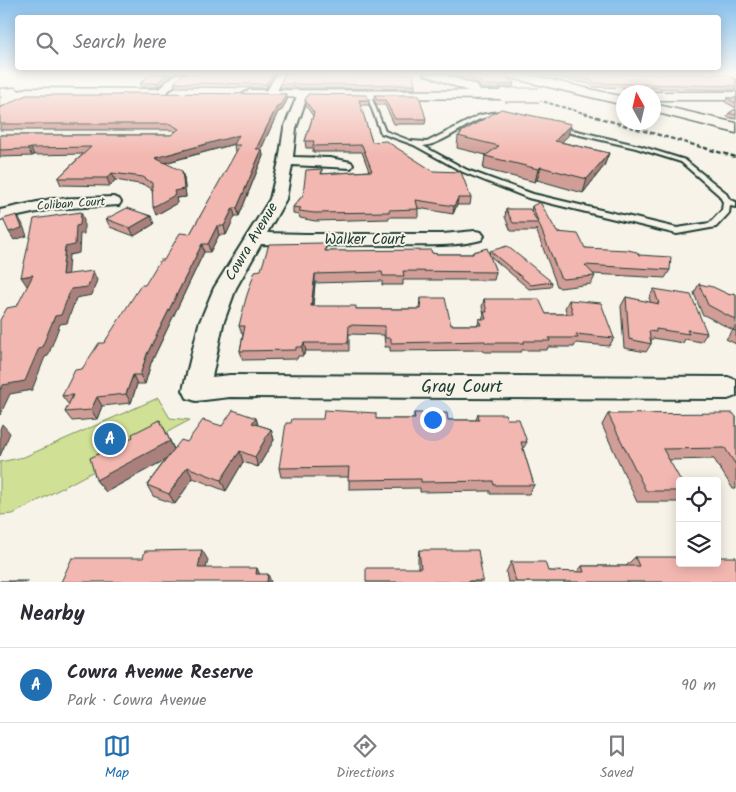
<!DOCTYPE html>
<html lang="en">
<head>
<meta charset="utf-8">
<style>
  :root { --surface:#fff; --page:#f7f7f7; --text:#2b2b33; --muted:#7c7c81; --line:#e1e1e2; --accent:#1f6fb2 }
  body { margin:0; font-family:Kalam,sans-serif; background:var(--page); color:var(--text) }
  .controls { position:absolute; right:15px; bottom:15px; display:grid; overflow:hidden; border-radius:5px; box-shadow:0 2px 12px #0003 }
  .controls button { width:45px; height:45px; display:grid; place-items:center; padding:0; border:0; border-bottom:1px solid var(--line); background:var(--surface); color:var(--text); font:25px sans-serif }
  .compass { position:absolute; left:616px; top:85px; width:45px; height:45px; border-radius:50%; background:var(--surface); box-shadow:0 2px 12px #0003; rotate:352deg }
  .you { position:absolute; left:432px; top:419px; width:18px; height:18px; margin:-12px; border:4px solid #fff; border-radius:50%; background:#1a73e8; box-shadow:0 0 0 8px #1a73e833 }
  .badge { display:grid; place-items:center; width:32px; height:32px; border-radius:50%; background:var(--accent); color:#fff; font-size:16px; font-weight:700 }
  .pin { position:absolute; translate:-50% -50%; border:2px solid #fff; box-shadow:0 1px 5px #0006 }
  .list { margin:0; padding:0; list-style:none }
  h2 { display:flex; justify-content:space-between; align-items:center; height:65px; margin:0; padding:0 20px; font-size:21px }
  h2 small { font-size:16px; font-weight:400; color:var(--muted) }
  .list li { display:grid; grid-template-columns:32px 1fr auto; gap:15px; align-items:center; box-sizing:border-box; height:75px; padding:0 20px; border-top:1px solid var(--line) }
  .list b { display:block; font-size:19px; white-space:nowrap }
  .list p { margin:0; font-size:16px; white-space:nowrap; color:var(--muted) }
  .list em { font-size:16px; font-style:normal; color:var(--muted) }
  .icon { flex:none; width:28px; height:28px; fill:none; stroke:currentColor; stroke-width:2; stroke-linecap:round; stroke-linejoin:round }
  .map { position:relative; flex:none; width:736px; height:582px; overflow:hidden }
  .search { position:absolute; background:var(--surface); box-shadow:0 2px 12px #0003; left:15px; right:15px; top:15px; height:55px; display:flex; align-items:center; gap:12px; box-sizing:border-box; padding:0 18px; border-radius:5px; color:var(--muted); font-size:19px }
  .sheet { height:140px; background:var(--surface) }
  nav { display:flex; justify-content:space-around; align-items:center; box-sizing:border-box; height:70px; border-top:1px solid var(--line); background:var(--surface); font-size:14px; color:var(--muted) }
  nav a { display:grid; justify-items:center; gap:2px }
  nav .on { color:var(--accent) }
  .map>svg:first-child { display:block }
  .built { fill:#f6e1d7 }
  .green { fill:#d0e094; stroke:#788e64 }
  .lines { fill:none; stroke-linecap:round; stroke-linejoin:round }
  .service-casing { stroke:#1f3d34; stroke-width:4 }
  .minor-casing { stroke:#1f3d34; stroke-width:4 }
  .tertiary-casing { stroke:#1f3d34; stroke-width:4 }
  .secondary-casing { stroke:#1f3d34; stroke-width:3 }
  .service { fill:#f7f3e8; fill-rule:evenodd }
  .minor { fill:#f7f3e8; fill-rule:evenodd }
  .tertiary { fill:#f7f3e8; fill-rule:evenodd }
  .secondary { fill:#f7f3e8; fill-rule:evenodd }
  .rail-far1 { stroke:#1f3d34; stroke-width:2; stroke-dasharray:4 2; stroke-linecap:butt }
  .rail { stroke:#1f3d34; stroke-width:2.5; stroke-dasharray:4.5 2.5; stroke-linecap:butt }
  .secondary-bridge-casing { stroke:#1f3d34; stroke-width:15; stroke-linecap:butt }
  .secondary-bridge { stroke:#f7f3e8; stroke-width:13 }
  .wall { fill:#d09d97; stroke:#1f3d34 }
  .shaded-wall { fill:#a9807b; stroke:#1f3d34 }
  .building { fill:#f2b7b0; stroke:#1f3d34 }
  .labels { text-anchor:middle; dominant-baseline:central; stroke-width:4; stroke-linejoin:round; paint-order:stroke }
  .far-street-label { font-size:12px; fill:#1f3d34; stroke:#f7f3e8 }
  .street-label { font-size:15px; fill:#1f3d34; stroke:#f7f3e8 }
  .near-street-label { font-size:18px; fill:#1f3d34; stroke:#f7f3e8 }
</style>
</head>
<body>
<div class="map">
<svg width="736" height="582" viewBox="0 0 736 582">
  <rect width="100%" height="100%" fill="#f7f3e8"/>
  <filter id="ink" filterUnits="userSpaceOnUse"><feTurbulence type="fractalNoise" baseFrequency=".02" numOctaves="2"/><feDisplacementMap in="SourceGraphic" scale="10" xChannelSelector="R" yChannelSelector="G"/><feConvolveMatrix kernelMatrix="1 2 1 2 8 2 1 2 1" color-interpolation-filters="sRGB"/></filter>
  <g filter="url(#ink)">
    <polygon class="built" points="382,74 415,74 463,90 411,91 379,80"/>
    <polygon class="green" points="158,398 170,418 190,420 13,514 0,515 0,462 24,457"/>
    <g class="lines">
      <defs>
        <path id="service" d="M366 93 370 94 385 131 411 141 427 142 480 115 499 112 510 113 511 114C504 117 491 115 480 119 464 126 440 145 423 146L467 170 533 194 677 228 710 223 722 210 723 202 719 195 681 162 636 148 554 129V127L556 126 640 146 685 160 725 192 730 200 736 202V207L730 206 729 213 716 227 677 234 528 198 463 172 414 145 381 133Z"/>
        <g id="minor">
          <polygon points="176,74 186,74 164,95 156,95 156,91"/>
          <polygon points="277,74 286,74 274,96 266,96 265,94"/>
          <polygon points="722,74 736,75 736,82 723,76"/>
          <path d="M303 91 308 94 296 128 293 157 330 158 351 162 353 165 351 168 292 165 286 199 267 233 306 234H443L475 231 481 232 484 236 481 240C454 247 424 245 396 245 351 245 306 246 261 244L236 288 223 324 212 377 230 375 728 377 736 380V396L728 399 230 397 196 401 187 398 183 390 199 324 214 288 270 199 279 161 284 128 298 94Z"/>
          <polygon points="113,197 119,199 121,202 119,205 51,209 0,220 0,210 51,199"/>
        </g>
        <g id="tertiary">
          <polygon points="424,74 442,74 476,85 483,95 477,99 473,98 468,91"/>
          <polygon points="19,91 25,95 23,98 0,107 0,98"/>
        </g>
        <g id="secondary">
          <polygon points="502,74 525,74 624,97 624,105 503,76"/>
          <polygon points="15,88 20,91 26,88 161,89 168,93 161,97 26,96 20,93 15,96 0,97 0,89"/>
          <polygon points="249,90 505,91 512,95 505,99 244,97 242,94"/>
          <polygon points="652,92 736,92 736,100 654,100"/>
          <polygon points="654,104 736,123 736,133 654,112"/>
        </g>
      </defs>
      <use href="#service" class="service-casing"/>
      <use href="#minor" class="minor-casing"/>
      <use href="#tertiary" class="tertiary-casing"/>
      <use href="#secondary" class="secondary-casing"/>
      <use href="#service" class="service"/>
      <use href="#minor" class="minor"/>
      <use href="#tertiary" class="tertiary"/>
      <use href="#secondary" class="secondary"/>
      <g class="rail-far1">
        <polyline points="448,74 475,82"/>
        <polyline points="538,100 601,118"/>
      </g>
      <polyline class="rail" points="596,117 736,157"/>
      <defs>
        <polyline id="secondary-bridge" points="505,95 539,95"/>
      </defs>
      <use href="#secondary-bridge" class="secondary-bridge-casing"/>
      <use href="#secondary-bridge" class="secondary-bridge"/>
    </g>
    <g class="wall">
      <polygon points="151,74 173,74 158,87 141,87 140,83"/>
      <polygon points="275,74 267,88 175,87 174,83"/>
      <polygon points="285,74 415,85 415,89 295,88 293,86 292,88 281,88 280,84"/>
      <polygon points="450,74 504,74 514,83 513,87 499,89 483,89 477,83"/>
      <polygon points="538,74 724,74 736,79 736,90 594,87 589,84"/>
      <polygon points="286,94 287,100 282,110 278,112 261,149 262,149 263,156 239,216 235,216 226,235 219,235 210,252 204,252 151,363 145,384 137,384 131,403 102,406 97,419 72,421 65,412 69,405 62,396 82,369 104,343 164,260 190,234 237,152 235,152 234,145 235,144 165,163 184,178 186,197 176,198 177,203 156,215 152,189 145,185 115,180 110,186 61,185 58,178 83,154 34,155 32,156 0,157 0,135 171,135 175,132 173,130 0,130 0,108"/>
      <polygon points="375,95 426,119 425,124 394,124 385,105 377,105 374,100"/>
      <polygon points="727,98 736,98 736,108 725,102"/>
      <polygon points="305,100 369,100 369,105 360,105 372,142 471,198 470,205 457,205 453,214 418,208 418,217 389,217 389,219 315,221 300,218 299,215 293,214 293,207 303,195 322,169 322,174 369,171 362,152 313,152 313,148 306,148 305,141 313,116 306,106"/>
      <polygon points="736,109 736,119 727,117 729,113"/>
      <polygon points="460,133 568,136 561,142 609,153 604,166 583,193 537,180 535,182 483,169 485,156 486,155 457,148 458,136 460,135"/>
      <polygon points="532,206 557,232 585,248 639,255 670,270 665,278 593,274 595,276 591,284 560,288 557,286 536,229 535,231 511,231 505,217 506,209 531,211"/>
      <polygon points="106,219 154,224 134,236 110,227"/>
      <polygon points="326,244 326,251 432,253 437,254 472,254 473,252 489,254 490,251 552,282 551,287 529,289 489,255 496,272 494,280 403,280 403,285 382,285 382,281 315,283 313,306 356,309 419,309 420,298 451,325 478,325 479,319 482,319 484,314 482,307 484,299 546,314 567,314 565,308 569,300 614,338 609,346 576,343 574,347 548,347 547,350 522,350 521,352 484,352 483,350 390,351 390,347 385,347 384,335 349,334 349,351 306,351 303,356 298,356 297,359 243,360 240,351 243,334 242,334 239,326 261,270"/>
      <polygon points="699,284 730,295 736,294 736,344 726,339 733,330 702,314 694,293"/>
      <polygon points="654,289 707,333 701,342 685,339 683,343 653,338 651,341 651,344 646,352 624,348 621,306 626,297 651,303 649,298"/>
      <polygon points="414,413 448,420 476,420 478,414 507,419 527,442 523,449 534,485 529,494 490,494 490,491 420,492 420,488 349,489 349,477 281,477 279,468 376,419 414,419"/>
      <polygon points="608,414 736,417 736,489 733,489 714,459 669,460 680,481 680,499 677,502 637,502 602,425"/>
      <polygon points="256,418 258,425 271,429 274,440 258,467 243,462 226,491 193,478 175,504 153,496 147,485 166,459 106,492 96,480 133,437 160,420 174,449 222,426"/>
      <polygon points="419,550 483,581 483,582 366,582 418,568 418,559"/>
      <polygon points="635,557 736,582 508,582 506,572 511,562 548,571 577,572 582,566 626,566"/>
    </g>
    <g class="shaded-wall">
      <polygon points="167,74 173,74 158,87 157,83"/>
      <polygon points="272,74 275,74 267,88 266,84"/>
      <polygon points="514,83 513,87 499,89 500,85"/>
      <polygon points="286,94 287,100 282,110 278,112 258,156 256,149 277,106"/>
      <polygon points="571,124 568,136 551,153 555,141"/>
      <polygon points="239,135 241,142 157,165 155,158"/>
      <polygon points="31,148 34,155 32,156 28,149"/>
      <polygon points="262,149 263,156 239,216 237,208"/>
      <polygon points="609,153 604,166 583,193 587,179"/>
      <polygon points="541,167 537,180 535,182 538,169"/>
      <polygon points="182,171 184,178 186,197 176,198 177,203 156,215 153,207 174,191"/>
      <polygon points="112,173 115,180 110,186 107,178"/>
      <polygon points="458,198 457,205 453,214 454,206"/>
      <polygon points="233,208 235,216 226,235 224,226"/>
      <polygon points="81,212 84,220 84,234 80,234 79,253 69,255 67,284 62,275 65,247 76,226"/>
      <polygon points="17,215 22,223 27,236 14,240 9,232"/>
      <polygon points="151,216 154,224 134,236 130,228"/>
      <polygon points="217,226 219,235 210,252 208,244"/>
      <polygon points="202,244 204,252 151,363 145,384 140,375 147,354"/>
      <polygon points="93,271 97,280 92,295 76,298 67,323 60,324 48,356 45,357 32,390 10,394 0,415 0,390 3,385 39,348 55,316 71,289"/>
      <polygon points="315,274 315,283 312,315 311,306"/>
      <polygon points="33,275 38,283 27,286 21,277"/>
      <polygon points="304,343 306,351 303,356 302,347"/>
      <polygon points="133,375 137,384 131,403 126,394"/>
      <polygon points="97,397 102,406 97,419 91,410"/>
      <polygon points="256,418 259,429 252,423"/>
      <polygon points="160,420 176,454 106,492 96,480"/>
      <polygon points="2,424 10,433 0,456 0,429"/>
      <polygon points="271,429 274,440 258,467 255,457"/>
      <polygon points="240,451 243,462 226,491 221,480"/>
      <polygon points="187,467 193,478 175,504 169,494"/>
      <polygon points="202,550 208,560 204,577 198,568"/>
      <polygon points="257,568 261,577 256,574"/>
      <polygon points="268,574 271,582 267,582"/>
    </g>
    <g class="building">
      <polygon points="151,74 167,74 157,83 140,83"/>
      <polygon points="183,74 272,74 266,84 174,83"/>
      <polygon points="285,74 413,74 415,85 294,84 293,82 292,84 280,84"/>
      <polygon points="461,74 504,74 514,83 500,85 484,85 477,80"/>
      <polygon points="557,74 724,74 736,79 736,86 595,83 590,80"/>
      <polygon points="124,93 286,94 281,104 277,106 256,149 262,149 237,208 233,208 224,226 217,226 208,244 202,244 147,354 140,375 133,375 126,394 97,397 91,410 65,412 73,395 62,396 75,370 82,369 99,343 104,343 141,285 145,285 160,260 164,260 180,233 190,234 240,145 234,145 239,135 155,158 182,171 184,189 174,191 175,195 153,207 152,183 143,177 112,173 107,178 58,178 91,147 31,148 28,149 0,150 0,135 171,135 179,129 171,124 0,124 0,108 26,95 121,95"/>
      <polygon points="308,94 367,95 369,100 359,100 372,142 386,141 433,171 461,172 471,198 458,198 454,206 416,200 418,209 389,210 389,212 314,213 299,211 301,208 293,207 303,195 306,170 322,169 321,174 372,171 362,145 313,146 314,141 305,141 314,113 305,100"/>
      <polygon points="375,95 419,95 426,119 395,119 385,100 377,100"/>
      <polygon points="727,98 736,98 736,103"/>
      <polygon points="501,109 571,124 555,141 609,153 587,179 541,167 538,169 485,156 499,146 458,136 462,133 460,133"/>
      <polygon points="736,109 736,115 729,113"/>
      <polygon points="540,202 557,232 578,234 585,248 628,250 637,252 639,255 671,257 670,270 585,265 595,276 563,279 560,277 532,206"/>
      <polygon points="127,208 151,216 130,228 106,219"/>
      <polygon points="506,209 530,209 538,223 513,223"/>
      <polygon points="81,212 80,225 76,226 75,245 65,247 62,275 93,271 88,287 71,289 61,315 55,316 42,347 39,348 25,381 3,385 0,390 0,320 7,308 17,306 33,275 21,277 34,219"/>
      <polygon points="17,215 22,228 9,232 3,219"/>
      <polygon points="323,243 326,244 325,251 431,250 432,253 437,254 473,254 473,252 487,248 496,272 403,271 404,276 383,276 382,272 315,274 311,306 356,306 356,309 421,309 420,298 445,298 451,325 481,325 479,319 486,319 484,312 487,312 484,299 539,299 546,314 573,314 569,300 601,303 614,338 576,334 578,338 549,338 550,341 524,341 524,343 486,343 485,341 391,343 391,338 385,338 385,326 349,325 348,343 304,343 302,347 296,347 296,350 240,351 245,326 239,326 246,298 255,271 261,270 269,244"/>
      <polygon points="507,246 552,282 531,285 490,251"/>
      <polygon points="699,284 713,287 730,295 733,293 736,294 736,320 708,305"/>
      <polygon points="654,289 691,295 707,333 687,330 689,334 656,329 656,332 649,331 651,344 629,339 626,297 659,304"/>
      <polygon points="736,326 736,331 733,330"/>
      <polygon points="233,410 256,418 252,423 271,429 255,457 240,451 221,480 187,467 169,494 147,485 181,440 187,442 203,420 222,426"/>
      <polygon points="324,410 376,413 376,419 415,419 414,413 447,413 448,420 479,420 478,414 505,414 507,419 519,419 527,442 521,442 534,485 494,485 493,481 421,482 421,479 348,480 349,467 279,468 286,423 291,423 292,419 323,419"/>
      <polygon points="733,413 736,417 736,465 725,448 663,449 681,481 680,481 680,491 646,491 608,414"/>
      <polygon points="160,420 170,441 96,480 90,458 133,437 132,434"/>
      <polygon points="202,550 198,568 257,568 256,574 268,574 267,582 61,582 72,558 143,558 145,551"/>
      <polygon points="419,550 478,550 483,581 469,581 469,582 366,582 366,568 421,568"/>
      <polygon points="635,557 680,557 680,563 717,563 717,557 736,557 736,582 516,582 511,562 545,562 548,571 584,572 582,566 639,566"/>
      <polygon points="0,581 29,581 28,582 0,582"/>
    </g>
  </g>
  <linearGradient id="sky" x2="0" y2="1"><stop stop-color="#85bfec"/><stop offset="0.47" stop-color="#fbfaf5"/><stop offset="1" stop-color="#fbfaf5" stop-opacity="0"/></linearGradient>
  <rect width="736" height="156" fill="url(#sky)"/>
  <g class="labels">
    <g class="far-street-label">
      <text transform="translate(71 204) rotate(-4)">Coliban Court</text>
    </g>
    <g class="street-label">
      <text x="365" y="240">Walker Court</text>
      <text transform="translate(252 242) rotate(-59)">Cowra Avenue</text>
    </g>
    <g class="near-street-label">
      <text x="462" y="387">Gray Court</text>
    </g>
  </g>
</svg>
<div class="controls">
<button><svg class="icon" aria-label="locate" viewBox="0 0 24 24"><circle cx="12" cy="12" r="6"/><path d="M12 2v4M12 18v4M2 12h4M18 12h4"/></svg></button>
<button><svg class="icon" aria-label="layers" viewBox="0 0 24 24"><path d="M12 4l9 5-9 5-9-5zM3 14l9 5 9-5"/></svg></button>
</div>
<svg class="compass" viewBox="-18 -18 36 36"><path d="M0-13l5 13h-10z" fill="#e53935"/><path d="M0 13l5-13h-10z" fill="#7c7c81"/></svg>
<div class="you"></div>
<div class="pin badge" style="left:110px;top:439px">A</div>
<div class="search"><svg class="icon" aria-label="search" viewBox="0 0 24 24"><circle cx="10" cy="10" r="6"/><path d="M15 15l6 6"/></svg>Search here</div>
</div>
<section class="sheet">
<h2>Nearby<small></small></h2>
<ul class="list">
<li><span class="badge">A</span><div><b>Cowra Avenue Reserve</b><p>Park · Cowra Avenue</p></div><em>90 m</em></li>
</ul>
</section>
<nav>
<a class="on"><svg class="icon" aria-label="map" viewBox="0 0 24 24"><path d="M3 6l6-2 6 2 6-2v14l-6 2-6-2-6 2zM9 4v14M15 6v14"/></svg>Map</a>
<a><svg class="icon" aria-label="directions" viewBox="0 0 24 24"><path d="M12 3l9 9-9 9-9-9zM9 14v-3h6M13 9l2 2-2 2"/></svg>Directions</a>
<a><svg class="icon" aria-label="saved" viewBox="0 0 24 24"><path d="M7 4h10v16l-5-4-5 4z"/></svg>Saved</a>
</nav>
</body>
</html>
